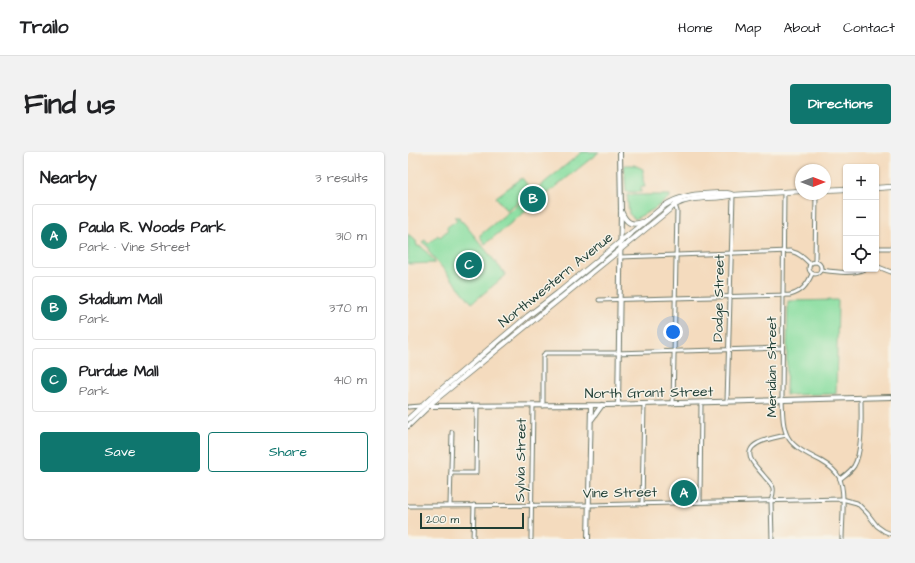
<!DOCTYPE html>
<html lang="en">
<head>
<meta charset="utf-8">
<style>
  :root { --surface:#fff; --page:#f2f2f2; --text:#202124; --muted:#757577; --line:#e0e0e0; --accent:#0f766e }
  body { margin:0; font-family:"Architects Daughter",sans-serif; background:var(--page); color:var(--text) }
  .controls { position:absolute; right:12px; top:12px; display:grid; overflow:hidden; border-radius:4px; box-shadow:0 1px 3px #0004 }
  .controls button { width:36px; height:36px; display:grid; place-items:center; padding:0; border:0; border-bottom:1px solid var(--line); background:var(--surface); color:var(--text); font:20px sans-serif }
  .compass { position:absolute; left:387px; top:12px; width:36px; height:36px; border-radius:50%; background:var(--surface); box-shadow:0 1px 3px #0004; rotate:90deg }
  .scale { position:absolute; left:12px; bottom:10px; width:104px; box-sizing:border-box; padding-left:4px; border:2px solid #1f3d34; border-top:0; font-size:11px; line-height:14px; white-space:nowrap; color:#1f3d34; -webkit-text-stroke:3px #f7f3e8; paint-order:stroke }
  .you { position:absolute; left:265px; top:180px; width:14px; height:14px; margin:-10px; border:3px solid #fff; border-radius:50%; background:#1a73e8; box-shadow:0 0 0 6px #1a73e833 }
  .badge { display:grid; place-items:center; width:26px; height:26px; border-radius:50%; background:var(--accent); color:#fff; font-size:13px; font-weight:700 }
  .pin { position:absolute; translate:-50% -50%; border:2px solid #fff; box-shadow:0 1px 4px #0006 }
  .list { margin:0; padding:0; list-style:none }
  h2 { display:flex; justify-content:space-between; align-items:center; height:52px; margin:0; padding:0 16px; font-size:17px }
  h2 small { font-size:13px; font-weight:400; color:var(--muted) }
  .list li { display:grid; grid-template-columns:26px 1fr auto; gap:12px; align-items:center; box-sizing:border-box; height:64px; margin:0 8px 8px; padding:0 8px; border:1px solid var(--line); border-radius:4px }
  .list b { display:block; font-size:15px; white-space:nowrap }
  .list p { margin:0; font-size:13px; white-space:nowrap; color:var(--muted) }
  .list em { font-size:13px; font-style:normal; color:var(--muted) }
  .actions { display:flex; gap:8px; padding:12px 16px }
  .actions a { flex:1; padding:9px 0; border:1px solid var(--accent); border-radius:4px; text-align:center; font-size:14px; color:var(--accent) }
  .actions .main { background:var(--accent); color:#fff }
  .icon { flex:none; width:22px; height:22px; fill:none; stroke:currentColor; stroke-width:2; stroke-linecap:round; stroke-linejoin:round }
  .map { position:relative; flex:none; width:483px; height:387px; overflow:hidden; border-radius:4px }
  header { display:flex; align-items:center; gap:24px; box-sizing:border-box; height:56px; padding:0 20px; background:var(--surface); border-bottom:1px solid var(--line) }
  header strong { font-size:19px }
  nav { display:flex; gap:22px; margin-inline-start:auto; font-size:14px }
  .intro { display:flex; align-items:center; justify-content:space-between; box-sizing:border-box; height:96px; padding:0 24px }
  h1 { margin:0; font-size:28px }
  .button { padding:10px 18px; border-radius:4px; background:var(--accent); color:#fff; font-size:14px; font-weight:700 }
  main { display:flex; gap:24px; padding:0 24px }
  aside { flex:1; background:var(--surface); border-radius:4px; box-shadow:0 1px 3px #0004 }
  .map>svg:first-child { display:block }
  .green { fill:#89dea0; stroke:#548e6a }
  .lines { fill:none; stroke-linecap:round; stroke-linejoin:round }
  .street-casing { stroke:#6a7464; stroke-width:5 }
  .secondary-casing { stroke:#6a7464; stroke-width:6 }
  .primary-casing { stroke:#6a7464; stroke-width:6 }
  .street { stroke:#fff; stroke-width:3 }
  .secondary { stroke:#fff; stroke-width:4 }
  .primary { stroke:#fff; stroke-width:4.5 }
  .labels { text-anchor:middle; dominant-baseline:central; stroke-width:3; stroke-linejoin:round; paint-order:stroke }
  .street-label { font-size:14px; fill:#1f3d34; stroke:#f7f3e8 }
</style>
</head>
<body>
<header>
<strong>Trailo</strong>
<nav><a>Home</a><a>Map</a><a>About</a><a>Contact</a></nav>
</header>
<div class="intro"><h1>Find us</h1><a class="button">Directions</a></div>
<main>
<aside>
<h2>Nearby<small>3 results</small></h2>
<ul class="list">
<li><span class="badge">A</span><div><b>Paula R. Woods Park</b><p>Park · Vine Street</p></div><em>310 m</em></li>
<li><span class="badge">B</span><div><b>Stadium Mall</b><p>Park</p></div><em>370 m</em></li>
<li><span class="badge">C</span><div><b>Purdue Mall</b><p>Park</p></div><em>410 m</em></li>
</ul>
<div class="actions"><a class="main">Save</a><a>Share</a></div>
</aside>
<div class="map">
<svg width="483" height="387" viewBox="0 0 483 387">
  <rect width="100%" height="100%" fill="#f7f3e8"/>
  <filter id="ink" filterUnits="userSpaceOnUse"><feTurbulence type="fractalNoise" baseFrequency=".025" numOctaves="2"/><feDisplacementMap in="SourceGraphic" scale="8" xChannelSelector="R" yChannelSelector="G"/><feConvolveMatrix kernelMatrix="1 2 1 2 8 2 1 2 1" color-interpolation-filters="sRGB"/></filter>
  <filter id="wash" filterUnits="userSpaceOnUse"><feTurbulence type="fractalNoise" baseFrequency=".012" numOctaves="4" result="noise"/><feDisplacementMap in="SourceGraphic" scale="16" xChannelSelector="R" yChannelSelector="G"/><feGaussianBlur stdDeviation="0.9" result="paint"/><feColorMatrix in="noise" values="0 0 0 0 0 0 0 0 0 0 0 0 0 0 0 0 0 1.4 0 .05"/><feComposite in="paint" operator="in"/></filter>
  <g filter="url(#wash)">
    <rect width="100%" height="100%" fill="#f4dbbe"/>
    <g class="green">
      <polygon points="174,0 191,0 77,92 72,85 72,83"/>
      <polygon points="216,13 226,13 235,17 235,28 237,35 233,35 233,40 218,40"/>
      <polygon points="114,26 124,39 99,58 98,58 88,45"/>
      <polygon points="219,43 262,43 262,45 246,57 227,67 221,62"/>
      <polygon points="46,65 51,65 52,69 55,70 98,123 64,151 21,100 20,95 14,90 17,88 20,92 30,83 32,85 40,78 38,76 49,68"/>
      <polygon points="0,82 8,89 9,94 14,95 26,109 27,111 0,112"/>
      <polygon points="430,148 428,242 378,243 380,149"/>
      <polygon points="288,334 288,347 263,348 264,336"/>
    </g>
  </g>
  <g filter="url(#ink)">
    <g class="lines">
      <defs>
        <g id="street">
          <path d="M376 40 374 245C375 285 376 291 413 309 420 313 427 318 431 325 438 339 434 371 434 387"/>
          <polyline points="468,96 483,96"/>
          <path d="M212 105 382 99C391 101 396 106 402 112"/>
          <circle cx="407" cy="116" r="6"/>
          <polyline points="407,110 408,42"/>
          <polyline points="468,114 483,120"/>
          <path d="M413 118C427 120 445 123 457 117"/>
          <path d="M191 148 382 143C394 140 399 133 404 122"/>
          <polyline points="319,250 325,43"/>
          <polyline points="265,252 269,59 267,53"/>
          <polyline points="135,254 135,205 137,201 207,201 374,196"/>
          <polyline points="0,255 13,254"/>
          <polyline points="43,321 68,321 69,254"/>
          <path d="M432 327C437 323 442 320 446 314 455 299 453 264 453 246"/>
          <polyline points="292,349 293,251"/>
          <polyline points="234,352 236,252"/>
          <polyline points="42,353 44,280"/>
          <polyline points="0,354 181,353 434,347 449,351 459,361 469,374 476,379 483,382"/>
          <polyline points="65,387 66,353"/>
          <polyline points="123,387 125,254"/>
          <path d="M364 387 363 349C364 345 366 341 365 336 364 332 359 328 356 324 352 319 347 314 344 309 333 290 366 286 378 283"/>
        </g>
        <g id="secondary">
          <polyline points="210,253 213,59 212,0"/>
          <polyline points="20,254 198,253 483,245"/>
          <polyline points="184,267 194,253"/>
          <polyline points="180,387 183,254"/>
        </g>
        <g id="primary">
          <polyline points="468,36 483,35"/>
          <polyline points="417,38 438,37"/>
          <path d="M213 59C218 71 223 74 235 70"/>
          <path d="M0 267 23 246 120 164 150 141 256 54C275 41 295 42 318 41L323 42"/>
          <path d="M0 274 26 249 267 53C285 43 305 48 325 43L393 39"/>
        </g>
      </defs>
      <use href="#street" class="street-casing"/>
      <use href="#secondary" class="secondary-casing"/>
      <use href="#primary" class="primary-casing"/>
      <use href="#street" class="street"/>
      <use href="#secondary" class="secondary"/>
      <use href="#primary" class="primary"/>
    </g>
  </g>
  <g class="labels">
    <g class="street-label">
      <text transform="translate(148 128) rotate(-39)">Northwestern Avenue</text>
      <text transform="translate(311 146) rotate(-89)">Dodge Street</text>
      <text transform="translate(364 215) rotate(-90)">Meridian Street</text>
      <text transform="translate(241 241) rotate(-1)">North Grant Street</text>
      <text transform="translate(113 308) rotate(-89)">Sylvia Street</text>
      <text transform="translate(212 341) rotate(-1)">Vine Street</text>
    </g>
  </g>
</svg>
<div class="controls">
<button>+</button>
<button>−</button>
<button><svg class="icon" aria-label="locate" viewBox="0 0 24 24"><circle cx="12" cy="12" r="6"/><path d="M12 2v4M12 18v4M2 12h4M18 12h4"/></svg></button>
</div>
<svg class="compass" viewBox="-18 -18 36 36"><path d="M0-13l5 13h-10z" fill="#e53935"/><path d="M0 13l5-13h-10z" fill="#757577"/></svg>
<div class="scale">200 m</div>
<div class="you"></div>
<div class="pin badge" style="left:276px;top:341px">A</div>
<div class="pin badge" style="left:125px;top:47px">B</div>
<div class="pin badge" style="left:61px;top:113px">C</div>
</div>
</main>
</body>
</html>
